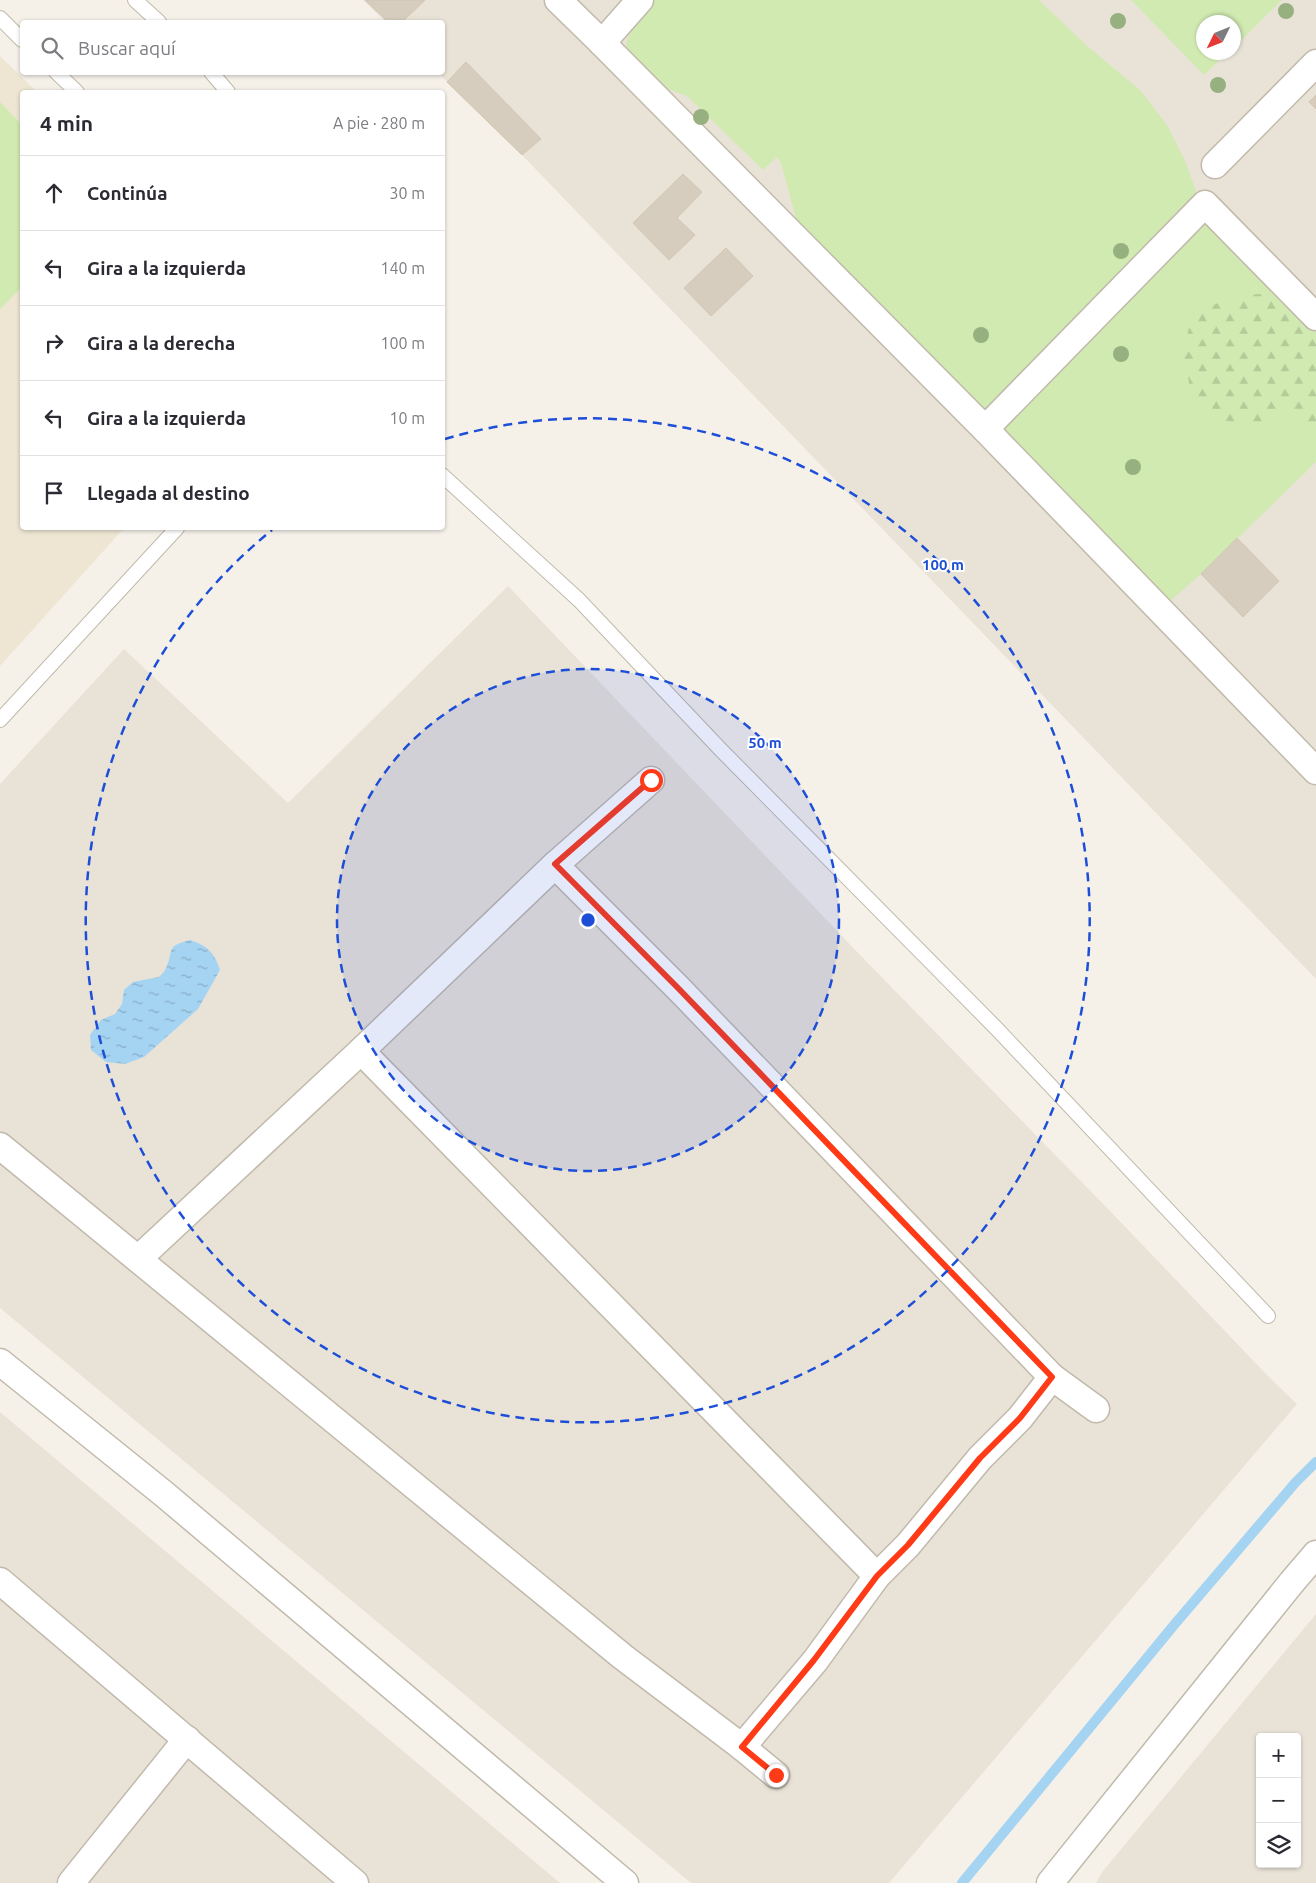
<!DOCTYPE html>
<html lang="es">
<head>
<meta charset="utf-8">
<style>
  :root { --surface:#fff; --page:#f2f2f3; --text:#2b2b33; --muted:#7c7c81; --line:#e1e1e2 }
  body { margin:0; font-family:Ubuntu,sans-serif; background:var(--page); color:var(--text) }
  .controls { position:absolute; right:15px; bottom:15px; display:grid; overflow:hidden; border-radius:5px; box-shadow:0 1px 4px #0004 }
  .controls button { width:45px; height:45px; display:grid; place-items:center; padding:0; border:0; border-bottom:1px solid var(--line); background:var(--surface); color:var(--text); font:25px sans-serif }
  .compass { position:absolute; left:1196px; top:15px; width:45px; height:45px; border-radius:50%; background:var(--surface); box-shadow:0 1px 4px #0004; rotate:227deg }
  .stop { position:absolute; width:15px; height:15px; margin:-11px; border:4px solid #fe3a17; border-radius:50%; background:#fff }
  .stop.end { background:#fe3a17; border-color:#fff; box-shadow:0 1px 5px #0008 }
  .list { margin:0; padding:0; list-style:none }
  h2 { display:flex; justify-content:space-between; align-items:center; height:65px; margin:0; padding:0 20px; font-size:21px }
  h2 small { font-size:16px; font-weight:400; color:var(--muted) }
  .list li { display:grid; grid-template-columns:32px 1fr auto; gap:15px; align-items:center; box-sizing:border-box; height:75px; padding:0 20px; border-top:1px solid var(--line) }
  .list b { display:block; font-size:19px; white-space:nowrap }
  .list em { font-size:16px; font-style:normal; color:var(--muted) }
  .icon { flex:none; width:28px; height:28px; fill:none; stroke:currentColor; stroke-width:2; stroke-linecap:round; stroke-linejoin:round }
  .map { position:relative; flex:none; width:1316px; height:1883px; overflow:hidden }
  .search { position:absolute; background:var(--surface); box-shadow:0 1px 4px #0004; left:20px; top:20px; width:425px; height:55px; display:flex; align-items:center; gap:12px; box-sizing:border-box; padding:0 18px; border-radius:5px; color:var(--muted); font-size:19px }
  .panel { position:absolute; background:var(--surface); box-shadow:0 1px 4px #0004; left:20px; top:90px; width:425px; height:440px; border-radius:5px }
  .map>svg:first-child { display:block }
  .residential { fill:#e9e3d7; fill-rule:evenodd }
  .education { fill:#eee6d3 }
  .grass { fill:#d0eab1 }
  .forest { fill:url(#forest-firs) }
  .water { fill:url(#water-ripples) }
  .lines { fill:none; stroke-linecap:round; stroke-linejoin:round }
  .stream { stroke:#a5d3f2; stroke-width:10 }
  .building { fill:#d7cdbe; stroke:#d2c5b1 }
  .service-casing { stroke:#c1b9ab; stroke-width:16 }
  .minor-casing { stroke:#c1b9ab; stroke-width:29 }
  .service { stroke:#fff; stroke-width:14 }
  .minor { stroke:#fff; stroke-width:26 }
  .tree { fill:#96b17f }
  .route { stroke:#fe3a17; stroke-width:6 }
  .ring { fill:none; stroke:#1d4ed8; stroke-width:2.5; stroke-dasharray:9 6 }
  .centre { fill:#1d4ed8; stroke:#fff; stroke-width:2.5 }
  .ring-label { font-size:15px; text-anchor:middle; font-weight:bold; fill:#1d4ed8; stroke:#fff; stroke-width:4; stroke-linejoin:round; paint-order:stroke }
</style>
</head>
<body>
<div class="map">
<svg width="1316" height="1883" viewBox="0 0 1316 1883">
  <defs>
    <pattern id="forest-firs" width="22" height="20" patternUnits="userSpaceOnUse" patternTransform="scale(1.25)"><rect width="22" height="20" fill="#d0eab1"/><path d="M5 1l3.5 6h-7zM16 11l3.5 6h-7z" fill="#b4ca99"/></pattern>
    <pattern id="water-ripples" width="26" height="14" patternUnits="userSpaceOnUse" patternTransform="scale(1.25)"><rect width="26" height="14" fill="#a5d3f2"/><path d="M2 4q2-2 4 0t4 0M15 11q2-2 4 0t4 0" fill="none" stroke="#88adc5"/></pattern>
  </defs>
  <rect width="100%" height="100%" fill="#f5f1e9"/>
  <g class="residential">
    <path d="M363 0H1316V979L522 155 438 73 442 72V22H386ZM1204 22H1234V52H1204Z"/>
    <polygon points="508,586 863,958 1111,1212 1268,1376 1297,1404 889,1883 691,1883 0,1308 0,784 124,649 288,803"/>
    <polygon points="0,1412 560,1883 0,1883"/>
    <path d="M1316 1614V1883H1096L1103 1871ZM1260 1737H1297V1864H1260Z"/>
  </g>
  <polygon class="education" points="0,56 37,92 22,92 22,528 124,528 0,666"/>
  <g class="grass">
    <polygon points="653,0 1039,0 1087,46 1140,90 1167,125 1186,163 1199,200 1316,333 1316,462 1201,574 1169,602 797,222 781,163 777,157 763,170 687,96 651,83 628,58 626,43 633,24"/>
    <polygon points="1131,0 1282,0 1234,47 1234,22 1204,22 1204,52 1227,53 1204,75"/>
    <polygon points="0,102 22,125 22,287 0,309"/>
  </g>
  <polygon class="forest" points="1261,294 1291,301 1316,328 1316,435 1309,433 1297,418 1278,412 1263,422 1242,424 1211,418 1191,397 1187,369 1182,354 1189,328 1201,311 1222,301 1242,295"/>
  <path class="water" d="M190 940C208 946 214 952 220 970L198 1009 144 1057 125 1064 106 1062 91 1050 90 1035 101 1020 115 1014 122 1004 124 990 133 982 159 977C162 974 165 971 166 968 175 949 164 947 190 940Z"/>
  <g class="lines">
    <polyline class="stream" points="962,1883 1174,1625 1295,1483 1316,1462"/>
  </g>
  <g class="building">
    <polygon points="365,0 425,0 402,22 388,22"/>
    <polygon points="466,62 541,139 522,155 447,82"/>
    <polygon points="1316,95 1316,109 1309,102"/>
    <polygon points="683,174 702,192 677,218 695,235 669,260 633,223"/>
    <polygon points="726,248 753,276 711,316 684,288"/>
    <polygon points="1237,538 1279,581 1243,617 1201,574"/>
  </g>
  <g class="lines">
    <defs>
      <g id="service">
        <polyline points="135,0 159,22"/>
        <polyline points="0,18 22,40"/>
        <polyline points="56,72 77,92"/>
        <polyline points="211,72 228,92"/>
        <polyline points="442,475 579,600 721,750 996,1028 1268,1316"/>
        <polyline points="0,720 177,528"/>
      </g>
      <g id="minor">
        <polyline points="558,0 602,43 640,0"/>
        <polyline points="602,43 985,429 1316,771"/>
        <polyline points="1215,165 1316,63"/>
        <polyline points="985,429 1205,204 1316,317"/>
        <polyline points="555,865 679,989 1052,1377 1096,1409"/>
        <polyline points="361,1051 877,1576"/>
        <polyline points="0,1146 623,1657 742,1747 776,1775"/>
        <polyline points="138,1259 361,1051 555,865 651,780"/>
        <polyline points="0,1362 164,1494 625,1883"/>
        <polyline points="0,1581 355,1883"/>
        <polyline points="742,1747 815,1661 877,1576 908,1545 980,1458 1020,1418 1052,1377"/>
        <polyline points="71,1883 187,1739"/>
        <polyline points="1050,1883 1292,1582 1316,1554"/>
      </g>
    </defs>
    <use href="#service" class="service-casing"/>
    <use href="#minor" class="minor-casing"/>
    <use href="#service" class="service"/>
    <use href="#minor" class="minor"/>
  </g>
  <g class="tree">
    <circle cx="1286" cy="11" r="8"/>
    <circle cx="1118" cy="21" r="8"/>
    <circle cx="1218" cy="85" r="8"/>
    <circle cx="701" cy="117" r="8"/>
    <circle cx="1121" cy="251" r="8"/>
    <circle cx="981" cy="335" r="8"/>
    <circle cx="1121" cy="354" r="8"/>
    <circle cx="1133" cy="467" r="8"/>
  </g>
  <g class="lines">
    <polyline class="route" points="651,780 555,864 679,989 1052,1377 1020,1418 980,1458 908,1545 877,1576 814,1660 742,1747 776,1775"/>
  </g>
  <circle cx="588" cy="920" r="251" fill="#1d4ed8" fill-opacity=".12"/>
  <g class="ring">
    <circle cx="588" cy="920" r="251"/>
    <path d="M445 439A502 502 0 1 1 272 530"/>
  </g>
  <circle cx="588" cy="920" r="8" class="centre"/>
  <g class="ring-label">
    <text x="943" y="570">100 m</text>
    <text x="765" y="748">50 m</text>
  </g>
</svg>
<div class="controls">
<button>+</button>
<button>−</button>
<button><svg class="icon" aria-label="layers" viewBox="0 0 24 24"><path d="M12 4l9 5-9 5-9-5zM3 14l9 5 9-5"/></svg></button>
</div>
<svg class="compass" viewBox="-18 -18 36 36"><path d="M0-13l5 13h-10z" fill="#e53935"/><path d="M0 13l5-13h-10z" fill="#7c7c81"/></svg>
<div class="stop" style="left:651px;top:780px"></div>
<div class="stop end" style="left:776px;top:1775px"></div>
<div class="search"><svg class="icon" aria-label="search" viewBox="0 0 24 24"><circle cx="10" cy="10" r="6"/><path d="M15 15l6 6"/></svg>Buscar aquí</div>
<section class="panel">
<h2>4 min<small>A pie · 280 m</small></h2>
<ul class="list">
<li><svg class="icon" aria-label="ahead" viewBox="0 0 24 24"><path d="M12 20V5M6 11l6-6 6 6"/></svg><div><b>Continúa</b></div><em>30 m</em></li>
<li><svg class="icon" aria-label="left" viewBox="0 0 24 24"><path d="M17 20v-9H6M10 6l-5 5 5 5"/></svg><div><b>Gira a la izquierda</b></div><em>140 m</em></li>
<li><svg class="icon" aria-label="right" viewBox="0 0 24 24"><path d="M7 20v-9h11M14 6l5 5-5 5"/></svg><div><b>Gira a la derecha</b></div><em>100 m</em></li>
<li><svg class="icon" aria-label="left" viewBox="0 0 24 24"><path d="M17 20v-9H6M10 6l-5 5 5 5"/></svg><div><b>Gira a la izquierda</b></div><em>10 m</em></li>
<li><svg class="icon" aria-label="arrive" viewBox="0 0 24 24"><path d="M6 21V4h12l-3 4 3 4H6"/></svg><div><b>Llegada al destino</b></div></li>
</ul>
</section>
</div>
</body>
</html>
